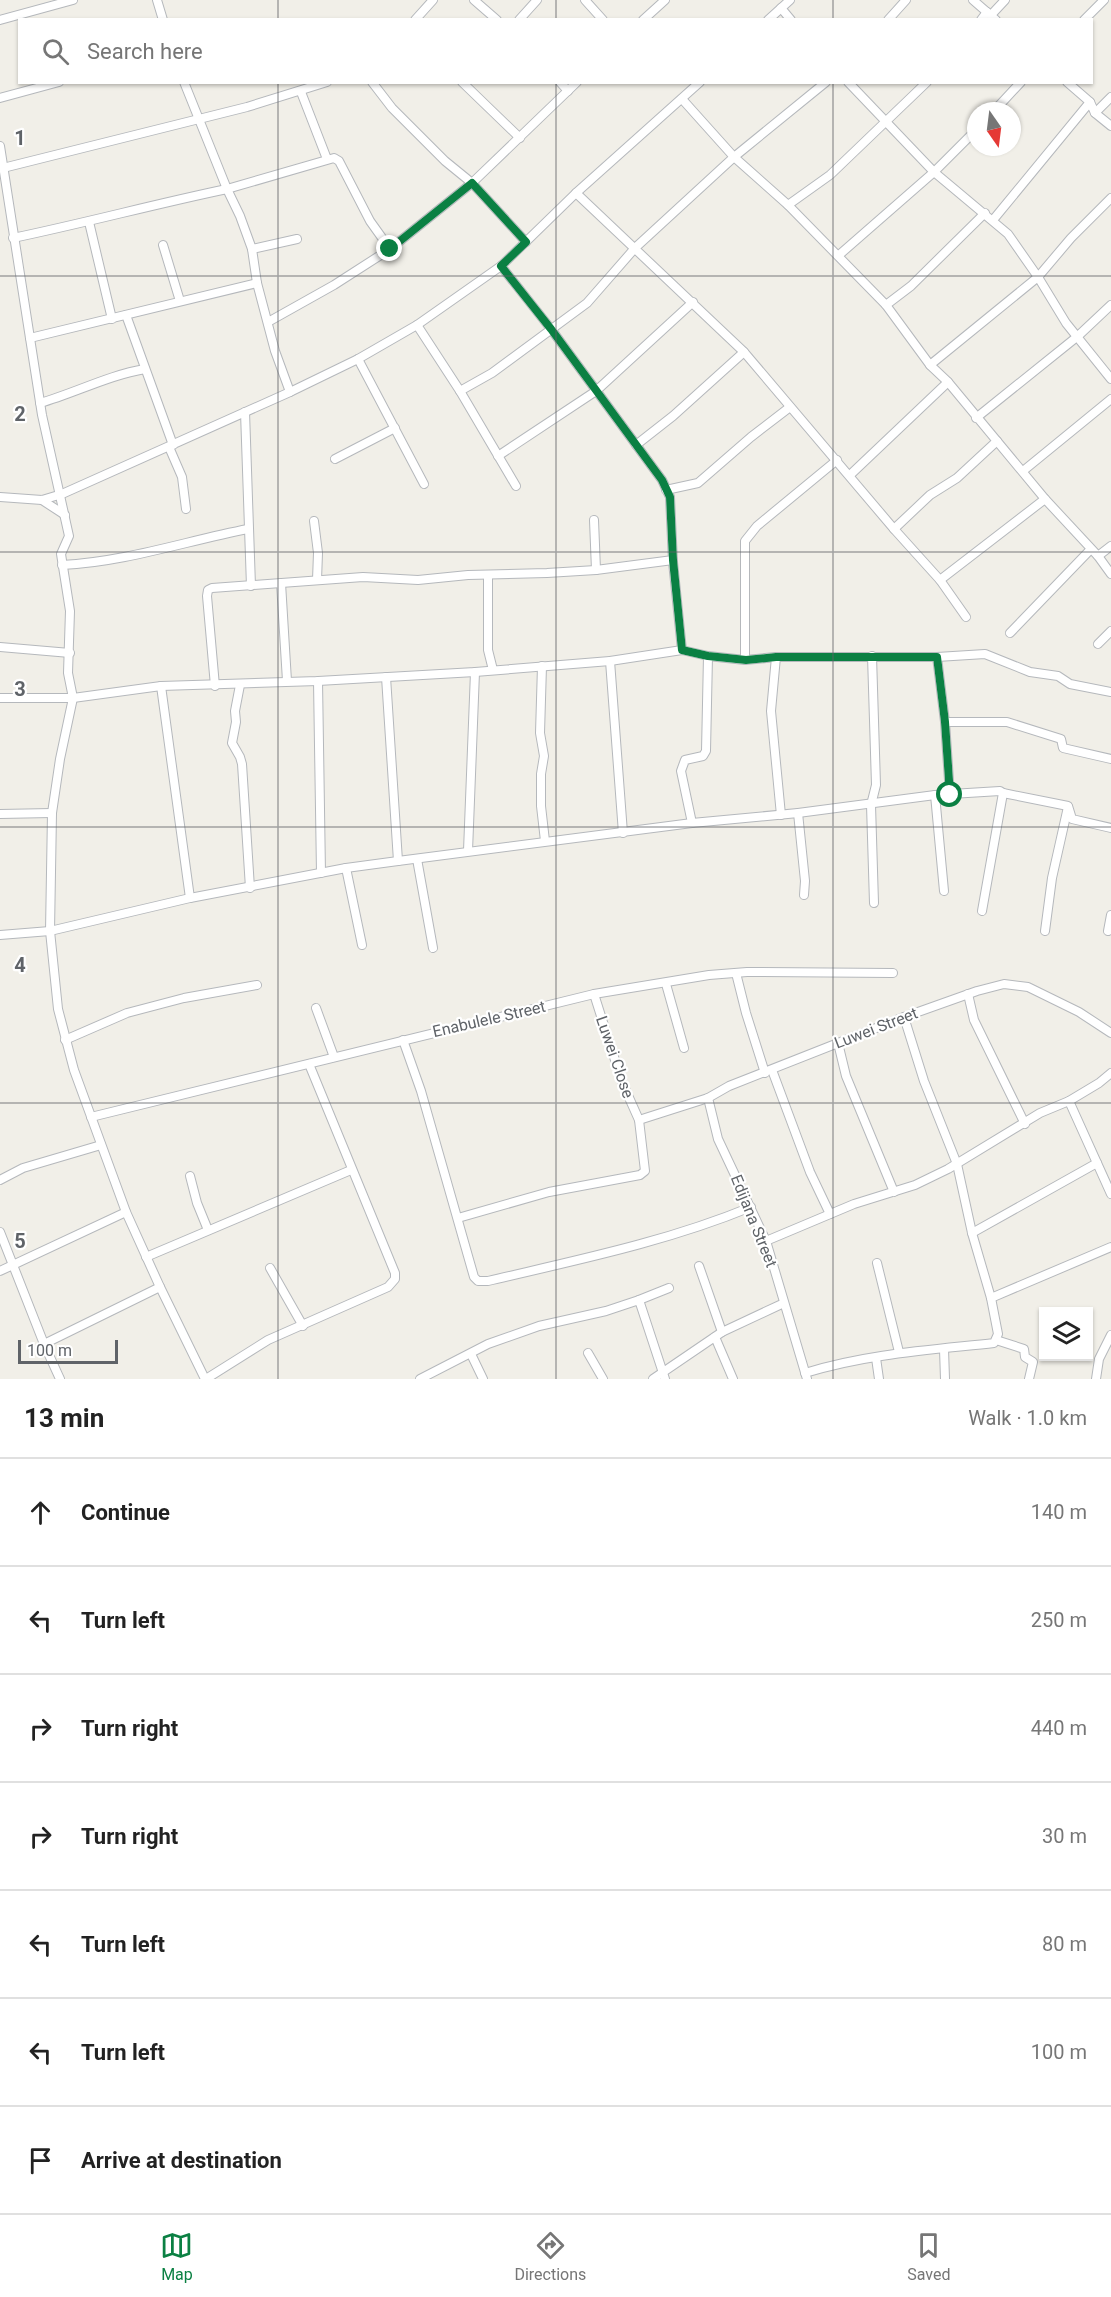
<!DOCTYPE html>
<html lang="en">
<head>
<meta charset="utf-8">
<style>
  :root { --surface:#fff; --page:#f2f2f2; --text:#222; --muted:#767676; --line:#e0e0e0; --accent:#0b8043 }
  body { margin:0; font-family:Roboto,sans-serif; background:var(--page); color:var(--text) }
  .controls { position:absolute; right:18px; bottom:18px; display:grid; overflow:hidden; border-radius:0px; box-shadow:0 2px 4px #0004 }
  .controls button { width:54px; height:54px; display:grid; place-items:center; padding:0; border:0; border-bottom:2px solid var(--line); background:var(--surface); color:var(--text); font:30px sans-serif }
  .compass { position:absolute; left:967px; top:102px; width:54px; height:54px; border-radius:50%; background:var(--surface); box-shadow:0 2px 4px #0004; rotate:166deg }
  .scale { position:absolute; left:18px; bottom:15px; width:100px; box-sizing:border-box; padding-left:6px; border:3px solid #5f6368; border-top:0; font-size:16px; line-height:21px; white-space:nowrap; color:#5f6368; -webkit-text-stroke:4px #fff; paint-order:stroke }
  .stop { position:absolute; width:18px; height:18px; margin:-14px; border:4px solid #0b8043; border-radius:50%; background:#fff }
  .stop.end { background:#0b8043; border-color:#fff; box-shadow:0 2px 6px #0008 }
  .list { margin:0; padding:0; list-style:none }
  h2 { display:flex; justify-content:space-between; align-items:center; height:78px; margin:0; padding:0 24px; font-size:26px }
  h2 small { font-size:20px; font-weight:400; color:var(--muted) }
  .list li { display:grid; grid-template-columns:39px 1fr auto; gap:18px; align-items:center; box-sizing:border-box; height:108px; padding:0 24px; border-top:2px solid var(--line) }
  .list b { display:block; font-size:22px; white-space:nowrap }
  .list em { font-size:20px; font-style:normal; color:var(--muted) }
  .icon { flex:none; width:33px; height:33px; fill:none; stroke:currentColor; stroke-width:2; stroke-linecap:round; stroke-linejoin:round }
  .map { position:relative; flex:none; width:1111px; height:1379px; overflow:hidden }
  .search { position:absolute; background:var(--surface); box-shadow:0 2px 4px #0004; left:18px; right:18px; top:18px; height:66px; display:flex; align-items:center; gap:15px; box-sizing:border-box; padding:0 21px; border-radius:0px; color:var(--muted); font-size:22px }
  .sheet { height:834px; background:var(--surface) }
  nav { display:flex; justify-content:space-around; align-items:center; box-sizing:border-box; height:84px; border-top:2px solid var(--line); background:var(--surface); font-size:16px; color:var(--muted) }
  nav a { display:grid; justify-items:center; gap:3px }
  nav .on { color:var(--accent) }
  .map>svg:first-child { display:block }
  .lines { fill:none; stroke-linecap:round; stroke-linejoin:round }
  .street-casing { stroke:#b5b8bc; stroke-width:10 }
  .street { stroke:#fff; stroke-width:8 }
  .route { stroke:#0b8043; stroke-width:8 }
  .grid { fill:none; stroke:#5f6368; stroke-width:1.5; stroke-opacity:0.55 }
  .labels { text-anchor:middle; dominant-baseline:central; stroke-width:4.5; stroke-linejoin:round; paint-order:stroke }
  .street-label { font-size:16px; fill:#5f6368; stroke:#fff }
  .grid-label { font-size:20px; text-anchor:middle; font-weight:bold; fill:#5f6368; stroke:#fff; stroke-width:4.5; stroke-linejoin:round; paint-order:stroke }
</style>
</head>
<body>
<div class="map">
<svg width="1111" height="1379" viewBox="0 0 1111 1379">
  <rect width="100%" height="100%" fill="#f1efe8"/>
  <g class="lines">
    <defs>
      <g id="street">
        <polyline points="157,0 163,20"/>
        <polyline points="474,0 497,20"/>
        <polyline points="585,0 603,20"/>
        <polyline points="973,0 996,20"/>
        <polyline points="781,8 791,20"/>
        <polyline points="991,15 1005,0"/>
        <polyline points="0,20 73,0"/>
        <polyline points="415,20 433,0"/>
        <polyline points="519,20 537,0"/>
        <polyline points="643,20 665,0"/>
        <polyline points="768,20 790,0"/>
        <polyline points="888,20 906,0"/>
        <polyline points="981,20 987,12"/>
        <polyline points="1084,20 1104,0"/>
        <polyline points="372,82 392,108 445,161 472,183 526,242"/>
        <polyline points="462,82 520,138"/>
        <polyline points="560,82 568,91"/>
        <polyline points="848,82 934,172 1008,234 1038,277 1066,323 1111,379"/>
        <polyline points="1067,82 1090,102 1095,113 1111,126"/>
        <polyline points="301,92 327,159"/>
        <polyline points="0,98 59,82"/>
        <polyline points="682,99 734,157 788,205 886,305 930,365 948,382 1045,499 1098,556 1111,574"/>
        <polyline points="994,111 1021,82"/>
        <polyline points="1095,113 1111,97"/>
        <polyline points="0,146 42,415 69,536 61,554 70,611 68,673 73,698 60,759 52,813 50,931 58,1009 74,1070 126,1212 160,1287 205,1379"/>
        <polyline points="3,168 247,107 327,82"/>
        <polyline points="576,193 744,352 894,529 940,580 1045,499"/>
        <polyline points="788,205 830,175 927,82"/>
        <polyline points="993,220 1090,102"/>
        <polyline points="89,222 112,319"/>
        <path d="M13 238C85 223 155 204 227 189L184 82"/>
        <polyline points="163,245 180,301"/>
        <polyline points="252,249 297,239"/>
        <polyline points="839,255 934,172 976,130"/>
        <polyline points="501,266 551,329 662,480 670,497 673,562 682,650"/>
        <polyline points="886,305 911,286 985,213"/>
        <polyline points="126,315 173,445"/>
        <polyline points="268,322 334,285 390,249"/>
        <polyline points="417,325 460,391 516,486"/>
        <polyline points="30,338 257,283"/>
        <polyline points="358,359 424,484"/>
        <polyline points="930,365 1038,277 1071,238 1111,198"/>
        <polyline points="460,391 492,373 587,303 635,248 734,157 826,82"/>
        <polyline points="290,392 275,351 257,283 252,249 240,216 227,189 334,158 339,161 370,221 390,249 472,183 577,82"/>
        <path d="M40 403C75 393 109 375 145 369"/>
        <polyline points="245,412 251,586"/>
        <polyline points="976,418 1078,336 1111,305"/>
        <polyline points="636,445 673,416 744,352"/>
        <polyline points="169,447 182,477 186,509"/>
        <polyline points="498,456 596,391 693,302"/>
        <polyline points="335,459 395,428"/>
        <polyline points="1023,471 1111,399"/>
        <polyline points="850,475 948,382"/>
        <polyline points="666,490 698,483 751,437 790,407"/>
        <polyline points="0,497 42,500 62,494 290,392 358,359 417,325 501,266 576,193 700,82"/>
        <polyline points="42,500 65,515"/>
        <polyline points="594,520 596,570"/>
        <polyline points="314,521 318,553 317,580"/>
        <polyline points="894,529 930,495 957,478 997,441"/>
        <polyline points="1098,556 1111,546"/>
        <path d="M62 565C125 562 186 541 248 529"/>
        <polyline points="488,576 488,650 493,670"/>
        <polyline points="940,580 966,617"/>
        <polyline points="281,583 287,681"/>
        <polyline points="1010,633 1090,550"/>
        <polyline points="1098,644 1111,631"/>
        <polyline points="0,647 70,653"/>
        <polyline points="872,656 876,785 871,805 874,903"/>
        <polyline points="776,657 771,711 781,815"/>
        <polyline points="937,657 945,722"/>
        <polyline points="745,660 745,541 757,526 837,460"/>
        <polyline points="610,661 623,833"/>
        <polyline points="542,666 540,733 544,756 541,774 541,806 545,841"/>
        <polyline points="386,677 398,861"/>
        <polyline points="318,681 321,873"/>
        <polyline points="240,685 235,711 236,722 232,743 240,757 242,764 250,888"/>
        <polyline points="161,686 190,898"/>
        <polyline points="215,686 207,596 208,590 212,588 363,577 418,580 468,575 547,573 596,570 673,560"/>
        <polyline points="0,698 73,698 161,686 318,681 475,672 610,661 682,650 708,656 745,660 776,657 937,657 985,654 1030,672 1058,676 1070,684 1111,692"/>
        <polyline points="935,795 944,891"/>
        <polyline points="950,795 945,722 1007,722 1061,739 1063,748 1111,759"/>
        <polyline points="798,813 805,881 804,895"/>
        <polyline points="0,814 52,813"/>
        <polyline points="692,823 681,771 685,760 703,756 706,751 708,656"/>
        <polyline points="468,851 475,672"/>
        <polyline points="417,859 433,948"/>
        <polyline points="346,868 362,945"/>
        <polyline points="982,911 1003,793"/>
        <polyline points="1045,931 1052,878 1068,807"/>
        <polyline points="1108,931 1111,915"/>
        <polyline points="0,935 50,931 190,898 346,868 398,861 692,823 798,813 935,795 1000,791 1003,793 1068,806 1072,819 1111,828"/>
        <polyline points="736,973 746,1013 765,1073"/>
        <polyline points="666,984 684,1048"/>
        <polyline points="968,994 974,1020 1025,1124"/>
        <polyline points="316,1008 334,1057"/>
        <polyline points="65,1040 127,1013 184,998 257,985"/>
        <path d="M403 1040 421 1091 474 1277 478 1281H488C577 1260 666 1242 751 1207"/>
        <polyline points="838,1043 846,1076 894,1192"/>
        <polyline points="772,1070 810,1172 830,1214"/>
        <polyline points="708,1098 718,1139 766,1241 807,1379"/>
        <polyline points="1069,1101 1111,1194"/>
        <polyline points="91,1117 594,994 709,975 747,972 893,973"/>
        <polyline points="639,1120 708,1098 729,1086 904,1017 977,991 1004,984 1028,987 1079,1012 1111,1033"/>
        <polyline points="190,1176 197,1203 208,1230"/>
        <polyline points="0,1180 23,1168 101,1145"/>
        <polyline points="458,1218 549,1192 640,1175 645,1171 639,1120 622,1082 594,994"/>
        <polyline points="0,1232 44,1344 160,1287"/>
        <polyline points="972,1233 1097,1163"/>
        <polyline points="766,1241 854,1204 915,1185 948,1169 1040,1113 1069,1101 1099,1083 1111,1073"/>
        <polyline points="146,1257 351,1170"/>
        <polyline points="877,1263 899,1352"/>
        <polyline points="699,1266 722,1332"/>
        <polyline points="270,1268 303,1326"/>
        <polyline points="0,1271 126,1212"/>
        <polyline points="991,1298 1111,1247"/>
        <polyline points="639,1300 669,1288"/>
        <polyline points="715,1337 733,1379"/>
        <polyline points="996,1340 1024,1349 1025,1357 1033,1362 1029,1379"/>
        <polyline points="44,1344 60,1379"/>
        <polyline points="944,1349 945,1379"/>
        <polyline points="588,1353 603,1379"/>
        <polyline points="471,1354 483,1379"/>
        <polyline points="876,1358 879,1379"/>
        <path d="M805 1373C866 1354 930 1350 994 1343L998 1334 991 1298 972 1233 957 1164 924 1081 904 1017"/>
        <polyline points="206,1379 268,1340 388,1287 395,1279 395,1273 309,1064"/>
        <polyline points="420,1379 488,1344 539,1326 606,1311 639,1300 665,1379"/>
        <polyline points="653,1379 722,1332 784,1303"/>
        <polyline points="1096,1379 1099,1359 1111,1335"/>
      </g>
    </defs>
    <use href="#street" class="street-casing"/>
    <use href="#street" class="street"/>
  </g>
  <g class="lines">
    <polyline class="route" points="390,249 472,183 526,242 501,266 551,329 662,480 670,497 673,560 682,650 708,656 746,660 776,657 937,657 945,722 950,795"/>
  </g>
  <path class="grid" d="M278 0V20M556 0V20M833 0V20M278 82V1379M556 82V1379M833 82V1379M0 276H1111M0 552H1111M0 827H1111M0 1103H1111"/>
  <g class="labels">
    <g class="street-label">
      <text transform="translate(489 1019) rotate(-13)">Enabulele Street</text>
      <text transform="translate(876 1028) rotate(-21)">Luwei Street</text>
      <text transform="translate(615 1057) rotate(71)">Luwei Close</text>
      <text transform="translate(754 1221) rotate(68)">Edijana Street</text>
    </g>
  </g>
  <g class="grid-label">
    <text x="20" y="145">1</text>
    <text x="20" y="421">2</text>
    <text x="20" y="696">3</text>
    <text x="20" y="972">4</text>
    <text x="20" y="1248">5</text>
  </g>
</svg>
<div class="controls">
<button><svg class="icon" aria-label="layers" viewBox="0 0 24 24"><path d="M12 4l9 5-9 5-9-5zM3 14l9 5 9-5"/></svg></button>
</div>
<svg class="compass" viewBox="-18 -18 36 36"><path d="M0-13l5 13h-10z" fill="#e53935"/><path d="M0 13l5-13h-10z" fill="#767676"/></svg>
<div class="scale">100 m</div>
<div class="stop" style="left:950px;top:795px"></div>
<div class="stop end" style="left:390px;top:249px"></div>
<div class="search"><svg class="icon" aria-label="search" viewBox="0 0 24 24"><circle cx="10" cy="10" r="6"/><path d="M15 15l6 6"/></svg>Search here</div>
</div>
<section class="sheet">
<h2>13 min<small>Walk · 1.0 km</small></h2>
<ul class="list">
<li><svg class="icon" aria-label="ahead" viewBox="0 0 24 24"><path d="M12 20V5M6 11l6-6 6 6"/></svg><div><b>Continue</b></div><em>140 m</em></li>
<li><svg class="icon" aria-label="left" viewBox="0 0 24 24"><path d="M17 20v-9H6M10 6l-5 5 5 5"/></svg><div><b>Turn left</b></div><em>250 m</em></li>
<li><svg class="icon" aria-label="right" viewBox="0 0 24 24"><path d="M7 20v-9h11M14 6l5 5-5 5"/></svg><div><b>Turn right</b></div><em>440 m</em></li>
<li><svg class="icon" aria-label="right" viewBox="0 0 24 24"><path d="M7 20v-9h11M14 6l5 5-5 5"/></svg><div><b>Turn right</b></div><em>30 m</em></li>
<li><svg class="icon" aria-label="left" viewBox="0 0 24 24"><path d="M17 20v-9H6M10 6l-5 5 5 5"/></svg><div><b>Turn left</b></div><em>80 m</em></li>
<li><svg class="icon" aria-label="left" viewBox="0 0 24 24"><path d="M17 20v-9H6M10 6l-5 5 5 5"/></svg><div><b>Turn left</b></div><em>100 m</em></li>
<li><svg class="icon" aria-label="arrive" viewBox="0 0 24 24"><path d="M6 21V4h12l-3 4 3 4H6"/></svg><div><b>Arrive at destination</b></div></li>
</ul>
</section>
<nav>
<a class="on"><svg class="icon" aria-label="map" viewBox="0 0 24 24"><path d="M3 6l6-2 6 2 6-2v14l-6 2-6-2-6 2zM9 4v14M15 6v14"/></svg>Map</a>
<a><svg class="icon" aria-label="directions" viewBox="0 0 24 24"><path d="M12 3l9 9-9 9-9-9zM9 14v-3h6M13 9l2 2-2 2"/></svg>Directions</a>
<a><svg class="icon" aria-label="saved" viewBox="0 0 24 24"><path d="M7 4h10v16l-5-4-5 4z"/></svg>Saved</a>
</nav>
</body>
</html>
